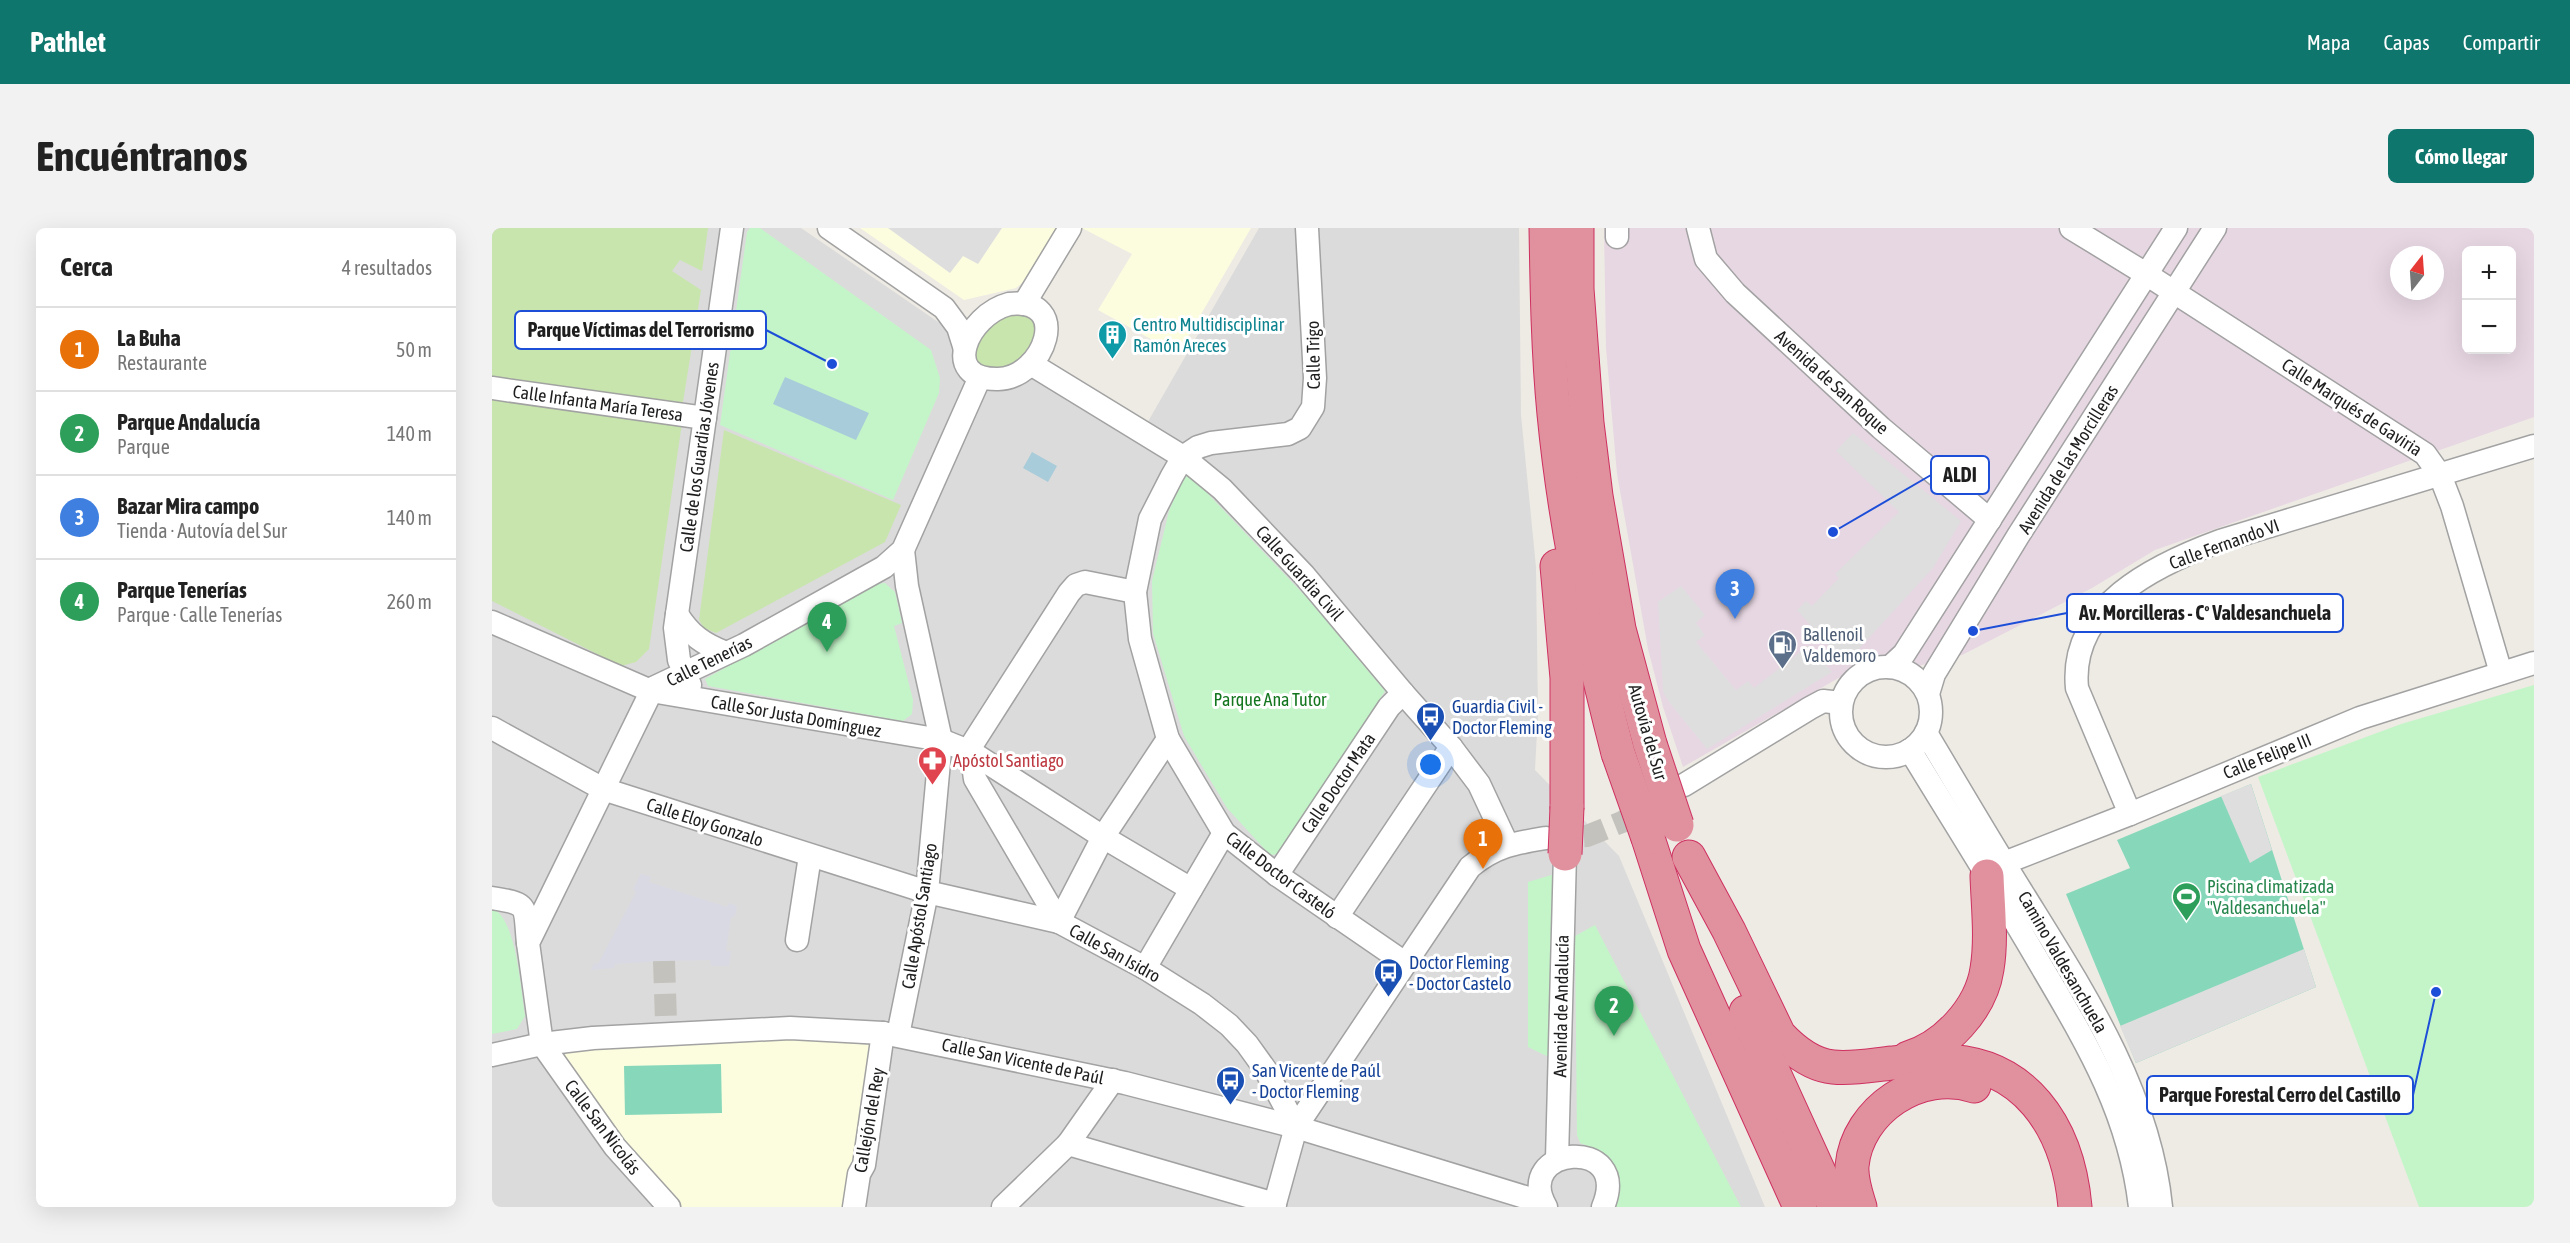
<!DOCTYPE html>
<html lang="es">
<head>
<meta charset="utf-8">
<style>
  :root { --surface:#fff; --page:#f2f2f2; --text:#222; --muted:#767676; --line:#e0e0e0; --accent:#0f766e }
  body { margin:0; font-family:"Asap Condensed",sans-serif; background:var(--page); color:var(--text) }
  .controls { position:absolute; right:18px; top:18px; display:grid; overflow:hidden; border-radius:9px; box-shadow:0 6px 24px #0002 }
  .controls button { width:54px; height:54px; display:grid; place-items:center; padding:0; border:0; border-bottom:2px solid var(--line); background:var(--surface); color:var(--text); font:30px sans-serif }
  .compass { position:absolute; left:1898px; top:18px; width:54px; height:54px; border-radius:50%; background:var(--surface); box-shadow:0 6px 24px #0002; rotate:17deg }
  .you { position:absolute; left:939px; top:537px; width:21px; height:21px; margin:-15px; border:4px solid #fff; border-radius:50%; background:#1a73e8; box-shadow:0 0 0 9px #1a73e833 }
  .badge { display:grid; place-items:center; width:39px; height:39px; border-radius:50%; background:var(--accent); color:#fff; font-size:20px; font-weight:700 }
  .pin { position:absolute; translate:-50% -50px; filter:drop-shadow(0 2px 3px #0008) }
  .pin::after { content:''; position:absolute; top:32px; width:21px; height:18px; background:inherit; clip-path:polygon(0 0,100% 0,50% 100%) }
  .list { margin:0; padding:0; list-style:none }
  h2 { display:flex; justify-content:space-between; align-items:center; height:78px; margin:0; padding:0 24px; font-size:26px }
  h2 small { font-size:20px; font-weight:400; color:var(--muted) }
  .list li { display:grid; grid-template-columns:39px 1fr auto; gap:18px; align-items:center; box-sizing:border-box; height:84px; padding:0 24px; border-top:2px solid var(--line) }
  .list b { display:block; font-size:22px; white-space:nowrap }
  .list p { margin:0; font-size:20px; white-space:nowrap; color:var(--muted) }
  .list em { font-size:20px; font-style:normal; color:var(--muted) }
  .map { position:relative; flex:none; width:2042px; height:979px; overflow:hidden; border-radius:9px }
  header { display:flex; align-items:center; gap:36px; box-sizing:border-box; height:84px; padding:0 30px; background:var(--accent); color:#fff }
  header strong { font-size:28px }
  nav { display:flex; gap:33px; margin-inline-start:auto; font-size:21px }
  .intro { display:flex; align-items:center; justify-content:space-between; box-sizing:border-box; height:144px; padding:0 36px }
  h1 { margin:0; font-size:42px }
  .button { padding:15px 27px; border-radius:9px; background:var(--accent); color:#fff; font-size:21px; font-weight:700 }
  main { display:flex; gap:36px; padding:0 36px }
  aside { flex:1; background:var(--surface); border-radius:9px; box-shadow:0 6px 24px #0002 }
  .map>svg:first-child { display:block }
  .residential { fill:#dcdbdb }
  .industrial { fill:#e7d7e3; fill-rule:evenodd }
  .education { fill:#fcfddf }
  .grass { fill:#c7e5ad }
  .park { fill:#c4f5c9 }
  .pitch { fill:#87d8bb }
  .parking { fill:#dedede }
  .plaza { fill:#d9d9e4 }
  .water { fill:#a8ccd9 }
  .lines { fill:none; stroke-linecap:round; stroke-linejoin:round }
  .minor-tunnel { stroke:#c4c2bc; stroke-width:22; stroke-dasharray:22 11; stroke-linecap:butt }
  .minor-casing { stroke:#a2a2a2; stroke-width:25 }
  .highway-casing { stroke:#ce3061; stroke-width:35 }
  .minor { stroke:#fff; stroke-width:22 }
  .highway { stroke:#e0919d; stroke-width:33 }
  .highway-bridge-casing { stroke:#ce3061; stroke-width:35; stroke-linecap:butt }
  .highway-bridge { stroke:#e0919d; stroke-width:33 }
  .labels { text-anchor:middle; dominant-baseline:central; stroke-width:6; stroke-linejoin:round; paint-order:stroke }
  .culture-label { font-size:18px; fill:#0d838f; stroke:#fff; text-anchor:start }
  .street-label { font-size:18px; fill:#1e1e1e; stroke:#fff }
  .service-label { font-size:18px; fill:#4e5e75; stroke:#fff; text-anchor:start }
  .park-label { font-size:18px; fill:#13751e; stroke:#fff }
  .transit-label { font-size:18px; fill:#164399; stroke:#fff; text-anchor:start }
  .health-label { font-size:18px; fill:#be3a42; stroke:#fff; text-anchor:start }
  .leisure-label { font-size:18px; fill:#27864d; stroke:#fff; text-anchor:start }
  .leader { fill:none; stroke:#1d4ed8; stroke-width:2 }
  .callout-dot { fill:#1d4ed8; stroke:#fff; stroke-width:2 }
  .callout { fill:#fff; stroke:#1d4ed8; stroke-width:2 }
  .callout-label { font-size:20px; text-anchor:middle; font-weight:bold; fill:#1e1e1e }
</style>
</head>
<body>
<header>
<strong>Pathlet</strong>
<nav><a>Mapa</a><a>Capas</a><a>Compartir</a></nav>
</header>
<div class="intro"><h1>Encuéntranos</h1><a class="button">Cómo llegar</a></div>
<main>
<aside>
<h2>Cerca<small>4 resultados</small></h2>
<ul class="list">
<li><span class="badge" style="background:#e8710a">1</span><div><b>La Buha</b><p>Restaurante</p></div><em>50 m</em></li>
<li><span class="badge" style="background:#2e9e5b">2</span><div><b>Parque Andalucía</b><p>Parque</p></div><em>140 m</em></li>
<li><span class="badge" style="background:#3f7fe0">3</span><div><b>Bazar Mira campo</b><p>Tienda · Autovía del Sur</p></div><em>140 m</em></li>
<li><span class="badge" style="background:#2e9e5b">4</span><div><b>Parque Tenerías</b><p>Parque · Calle Tenerías</p></div><em>260 m</em></li>
</ul>
</aside>
<div class="map">
<svg width="2042" height="979" viewBox="0 0 2042 979">
  <rect width="100%" height="100%" fill="#eeebe4"/>
  <polygon class="residential" points="0,0 309,0 452,98 462,117 525,157 544,149 646,211 767,0 1027,0 1029,187 1044,339 1046,486 1043,542 1127,628 1273,979 0,979"/>
  <path class="industrial" d="M1112 0H2042V189L1663 322 1600 360 1470 427 1426 438 1398 429 1371 436 1191 539 1171 479 1156 421 1125 246 1114 120ZM1974 22H2020V122H1974ZM1907 27H1943V63H1907Z"/>
  <g class="education">
    <polygon points="368,0 567,0 535,51 524,60 472,72"/>
    <polygon points="590,0 759,0 686,126 606,82 640,26"/>
    <polygon points="277,808 378,817 368,934 357,979 190,979 170,960 97,871 72,827 89,818"/>
  </g>
  <g class="grass">
    <polygon points="0,0 216,0 210,43 188,32 180,43 209,62 190,180 0,151"/>
    <polygon points="534,84 545,92 543,118 519,140 485,139 482,115 505,88"/>
    <polygon points="0,169 190,195 157,421 144,434 129,438 0,373"/>
    <polygon points="232,202 409,277 393,314 224,405 212,400 207,392"/>
  </g>
  <g class="park">
    <polygon points="258,0 268,0 439,122 448,150 447,165 401,272 228,197 255,4"/>
    <polygon points="698,247 816,371 893,463 787,626 778,627 735,580 692,508 661,405 660,353 677,283 691,250"/>
    <polygon points="393,355 403,364 410,395 402,398 421,472 420,486 411,493 216,458 213,451 384,356"/>
    <polygon points="2042,457 2042,979 1927,979 1766,549 1909,496"/>
    <polygon points="1066,645 1065,833 1036,819 1036,654"/>
    <path d="M0 681C24 687 29 764 33 788L25 801 0 806Z"/>
    <path d="M1103 697 1249 979H1122C1132 943 1123 927 1088 915L1085 907 1083 708Z"/>
  </g>
  <g class="pitch">
    <polygon points="1759,556 1824,759 1644,835 1574,666 1638,640 1625,612"/>
    <polygon points="229,836 230,885 133,887 132,838"/>
  </g>
  <g class="parking">
    <polygon points="396,0 510,0 486,36 471,28 458,45"/>
    <polygon points="1361,205 1469,293 1441,340 1353,436 1305,382 1314,373 1320,378 1347,350 1343,346 1407,284 1344,223"/>
    <polygon points="1189,358 1213,387 1204,395 1213,407 1204,414 1244,462 1256,453 1262,460 1317,417 1340,444 1215,521 1177,474 1171,464 1166,374"/>
    <polygon points="1759,556 1780,622 1758,635 1729,568"/>
    <polygon points="1812,721 1824,759 1644,835 1628,798"/>
  </g>
  <polygon class="plaza" points="149,646 159,649 157,654 235,679 237,675 245,678 243,688 239,689 234,723 239,723 237,738 219,738 218,732 172,733 123,736 122,740 99,742 102,735 106,736 144,664 141,661"/>
  <g class="water">
    <polygon points="293,149 377,185 364,212 281,176"/>
    <polygon points="540,224 565,238 556,254 531,240"/>
  </g>
  <g class="lines">
    <g class="minor-tunnel">
      <polyline points="1059,610 1095,608 1130,594 1157,578"/>
      <polyline points="172,733 174,793"/>
    </g>
    <defs>
      <g id="minor">
        <polyline points="337,0 452,80 466,99 472,118"/>
        <polyline points="815,0 823,150 821,179 808,200 796,206 719,215 706,219 691,229 680,248 658,291 643,364 648,411 676,511 732,605 785,647 913,735"/>
        <polyline points="1125,0 1125,9"/>
        <polyline points="1206,0 1214,31 1243,65 1389,200 1498,292"/>
        <polyline points="1579,0 1654,46 1933,226 1948,247 1960,278 2009,445"/>
        <path d="M517 76C581 69 553 150 506 151 447 152 475 87 517 76Z"/>
        <polyline points="532,76 578,0"/>
        <polyline points="539,136 691,229 730,261 812,347 911,465 959,519 987,556 1015,616"/>
        <polyline points="0,160 213,190"/>
        <polyline points="643,364 593,354 584,357 577,365 481,515 479,524 483,551 567,694 653,740 710,776 737,797 755,816 773,841 804,899"/>
        <path d="M185 386C198 407 211 416 234 425"/>
        <polyline points="0,394 159,463 449,512 479,524 611,609 699,661"/>
        <polyline points="1398,439 1412,426 1684,0"/>
        <circle cx="1394" cy="484" r="45"/>
        <polyline points="198,457 187,432 183,400 240,0"/>
        <polyline points="1436,466 1442,446 1526,308 1723,0"/>
        <polyline points="0,500 111,561 435,664 567,694"/>
        <path d="M1434 505C1467 560 1499 615 1533 669 1592 764 1658 865 1669 979"/>
        <path d="M1418 522C1460 591 1503 659 1544 729 1592 811 1637 882 1648 979"/>
        <polyline points="1192,557 1318,480 1331,473 1349,475"/>
        <path d="M1638 586 1585 460C1577 378 1663 337 1728 313L2042 218"/>
        <polyline points="1512,635 1638,586 1868,490 2042,435"/>
        <polyline points="785,647 897,479 911,465"/>
        <path d="M0 670C39 676 32 678 36 715"/>
        <polyline points="845,689 959,519"/>
        <polyline points="567,694 611,609 676,511"/>
        <polyline points="305,712 318,628"/>
        <polyline points="653,740 732,605"/>
        <polyline points="406,807 435,664 449,512 415,358 411,322"/>
        <polyline points="0,827 50,816 101,810 298,800 391,805 633,855 804,899 1036,970 1049,971"/>
        <polyline points="576,916 783,976"/>
        <polyline points="1065,931 1073,626"/>
        <polyline points="177,979 123,919 50,816 36,715 161,460 252,417 392,339 411,322 488,149"/>
        <polyline points="362,979 367,946 372,937 391,805"/>
        <polyline points="511,979 576,916 621,852"/>
        <path d="M782 979 804 899 978 639C1003 618 1023 615 1054 610"/>
        <path d="M1054 979C1019 918 1141 906 1111 979"/>
      </g>
      <g id="highway">
        <path d="M1054 0C1055 62 1056 124 1062 186 1073 301 1097 414 1126 525"/>
        <polyline points="1085,0 1085,61 1095,195 1104,268 1127,401 1158,516"/>
        <polyline points="1065,338 1075,450 1075,579"/>
        <polyline points="1156,610 1192,722 1308,979"/>
        <path d="M1197 629 1237 703 1287 807C1301 822 1320 837 1341 839 1361 841 1381 837 1400 835 1415 833 1431 833 1446 833 1533 832 1576 899 1583 979"/>
        <polyline points="1254,784 1343,979"/>
        <path d="M1416 830C1453 819 1489 781 1495 741 1500 711 1496 678 1495 648"/>
        <path d="M1368 979C1364 966 1359 952 1360 938 1365 882 1428 840 1482 858"/>
      </g>
    </defs>
    <use href="#minor" class="minor-casing"/>
    <use href="#highway" class="highway-casing"/>
    <use href="#minor" class="minor"/>
    <use href="#highway" class="highway"/>
    <defs>
      <g id="highway-bridge">
        <polyline points="1158,516 1185,597"/>
        <polyline points="1126,525 1156,610"/>
        <polyline points="1073,626 1075,579"/>
      </g>
    </defs>
    <use href="#highway-bridge" class="highway-bridge-casing"/>
    <use href="#highway-bridge" class="highway-bridge"/>
  </g>
  <defs>
    <symbol id="building-pin" viewBox="-11 -11 22 30"><path d="M0 17L-7.5 6A9.5 9.5 0 1 1 7.5 6Z" fill="#0f9aa8" stroke="#fff"/><path d="M-4-6H4V6H1V3H-1V6H-4ZM-2.5-4.3h1.7v1.8h-1.7ZM.8-4.3h1.7v1.8H.8ZM-2.5-1h1.7V.8h-1.7ZM.8-1h1.7V.8H.8Z" fill="#fff"/></symbol>
    <symbol id="fuel-pin" viewBox="-11 -11 22 30"><path d="M0 17L-7.5 6A9.5 9.5 0 1 1 7.5 6Z" fill="#5c6f8a" stroke="#fff"/><path d="M-5.5-6h7V0h2V4h1.3V-2.5L3-4.5l.8-.8L6-3V5H2.5V1h-1V6h-7ZM-4.2-4.7v3.2H.2V-4.7Z" fill="#fff"/></symbol>
    <symbol id="bus-pin" viewBox="-11 -11 22 30"><path d="M0 17L-7.5 6A9.5 9.5 0 1 1 7.5 6Z" fill="#1a4fb4" stroke="#fff"/><path d="M-5-6H5V4H4V6H2V4H-2V6H-4V4H-5ZM-3.5-4V0h7V-4ZM-3.5 1.2v1.5H-2V1.2ZM2 1.2v1.5H3.5V1.2Z" fill="#fff"/></symbol>
    <symbol id="pharmacy-pin" viewBox="-11 -11 22 30"><path d="M0 17L-7.5 6A9.5 9.5 0 1 1 7.5 6Z" fill="#e0444e" stroke="#fff"/><path d="M-2-6h4v4h4v4h-4v4h-4v-4h-4v-4h4Z" fill="#fff"/></symbol>
    <symbol id="stadium-pin" viewBox="-11 -11 22 30"><path d="M0 17L-7.5 6A9.5 9.5 0 1 1 7.5 6Z" fill="#2e9e5b" stroke="#fff"/><path d="M0-5a6.5 5 0 1 0 0 10a6.5 5 0 1 0 0-10ZM-3.5-1.8h7v3.6h-7Z" fill="#fff"/></symbol>
  </defs>
  <g fill-rule="evenodd">
    <use href="#building-pin" x="604" y="90" width="33" height="45"/>
    <use href="#fuel-pin" x="1274" y="400" width="33" height="45"/>
    <use href="#bus-pin" x="922" y="472" width="33" height="45"/>
    <use href="#pharmacy-pin" x="424" y="516" width="33" height="45"/>
    <use href="#stadium-pin" x="1678" y="652" width="33" height="45"/>
    <use href="#bus-pin" x="880" y="728" width="33" height="45"/>
    <use href="#bus-pin" x="722" y="836" width="33" height="45"/>
  </g>
  <g class="labels">
    <g class="culture-label">
      <text x="641" y="96">Centro Multidisciplinar<tspan x="641" dy="21">Ramón Areces</tspan></text>
    </g>
    <g class="street-label">
      <text transform="translate(821 127) rotate(-91)">Calle Trigo</text>
      <text transform="translate(1340 154) rotate(42)">Avenida de San Roque</text>
      <text transform="translate(106 175) rotate(8)">Calle Infanta María Teresa</text>
      <text transform="translate(1860 179) rotate(33)">Calle Marqués de Gaviria</text>
      <text transform="translate(207 229) rotate(-82)">Calle de los Guardias Jóvenes</text>
      <text transform="translate(1576 231) rotate(-58)">Avenida de las Morcilleras</text>
      <text transform="translate(1732 316) rotate(-20)">Calle Fernando VI</text>
      <text transform="translate(808 345) rotate(48)">Calle Guardia Civil</text>
      <text transform="translate(217 433) rotate(-26)">Calle Tenerías</text>
      <text transform="translate(304 488) rotate(10)">Calle Sor Justa Domínguez</text>
      <text transform="translate(1156 504) rotate(74)">Autovía del Sur</text>
      <text transform="translate(1775 528) rotate(-22)">Calle Felipe III</text>
      <text transform="translate(846 555) rotate(-56)">Calle Doctor Mata</text>
      <text transform="translate(213 594) rotate(18)">Calle Eloy Gonzalo</text>
      <text transform="translate(789 647) rotate(37)">Calle Doctor Casteló</text>
      <text transform="translate(427 688) rotate(-81)">Calle Apóstol Santiago</text>
      <text transform="translate(623 725) rotate(29)">Calle San Isidro</text>
      <text transform="translate(1571 734) rotate(60)">Camino Valdesanchuela</text>
      <text transform="translate(1069 778) rotate(-89)">Avenida de Andalucía</text>
      <text transform="translate(531 833) rotate(12)">Calle San Vicente de Paúl</text>
      <text transform="translate(377 892) rotate(-80)">Callejón del Rey</text>
      <text transform="translate(111 899) rotate(53)">Calle San Nicolás</text>
    </g>
    <g class="service-label">
      <text x="1311" y="406">Ballenoil<tspan x="1311" dy="21">Valdemoro</tspan></text>
    </g>
    <g class="park-label">
      <text x="778" y="471">Parque Ana Tutor</text>
    </g>
    <g class="transit-label">
      <text x="960" y="478">Guardia Civil -<tspan x="960" dy="21">Doctor Fleming</tspan></text>
      <text x="917" y="734">Doctor Fleming<tspan x="917" dy="21">- Doctor Castelo</tspan></text>
      <text x="760" y="842">San Vicente de Paúl<tspan x="760" dy="21">- Doctor Fleming</tspan></text>
    </g>
    <g class="health-label">
      <text x="461" y="532">Apóstol Santiago</text>
    </g>
    <g class="leisure-label">
      <text x="1715" y="658">Piscina climatizada<tspan x="1715" dy="21">"Valdesanchuela"</tspan></text>
    </g>
  </g>
  <path class="leader" d="M340 136L274 102M1341 304L1439 247M1481 403L1575 385M1944 764L1921 867"/>
  <g class="callout-dot">
    <circle cx="340" cy="136" r="6"/>
    <circle cx="1341" cy="304" r="6"/>
    <circle cx="1481" cy="403" r="6"/>
    <circle cx="1944" cy="764" r="6"/>
  </g>
  <g class="callout">
    <rect x="23" y="83" width="251" height="38" rx="6"/>
    <rect x="1439" y="228" width="58" height="38" rx="6"/>
    <rect x="1575" y="366" width="276" height="38" rx="6"/>
    <rect x="1655" y="848" width="266" height="38" rx="6"/>
  </g>
  <g class="callout-label">
    <text x="149" y="109">Parque Víctimas del Terrorismo</text>
    <text x="1468" y="254">ALDI</text>
    <text x="1713" y="392">Av. Morcilleras - Cº Valdesanchuela</text>
    <text x="1788" y="874">Parque Forestal Cerro del Castillo</text>
  </g>
</svg>
<div class="controls">
<button>+</button>
<button>−</button>
</div>
<svg class="compass" viewBox="-18 -18 36 36"><path d="M0-13l5 13h-10z" fill="#e53935"/><path d="M0 13l5-13h-10z" fill="#767676"/></svg>
<div class="you"></div>
<div class="pin badge" style="left:991px;top:641px;background:#e8710a">1</div>
<div class="pin badge" style="left:1122px;top:808px;background:#2e9e5b">2</div>
<div class="pin badge" style="left:1243px;top:391px;background:#3f7fe0">3</div>
<div class="pin badge" style="left:335px;top:424px;background:#2e9e5b">4</div>
</div>
</main>
</body>
</html>
